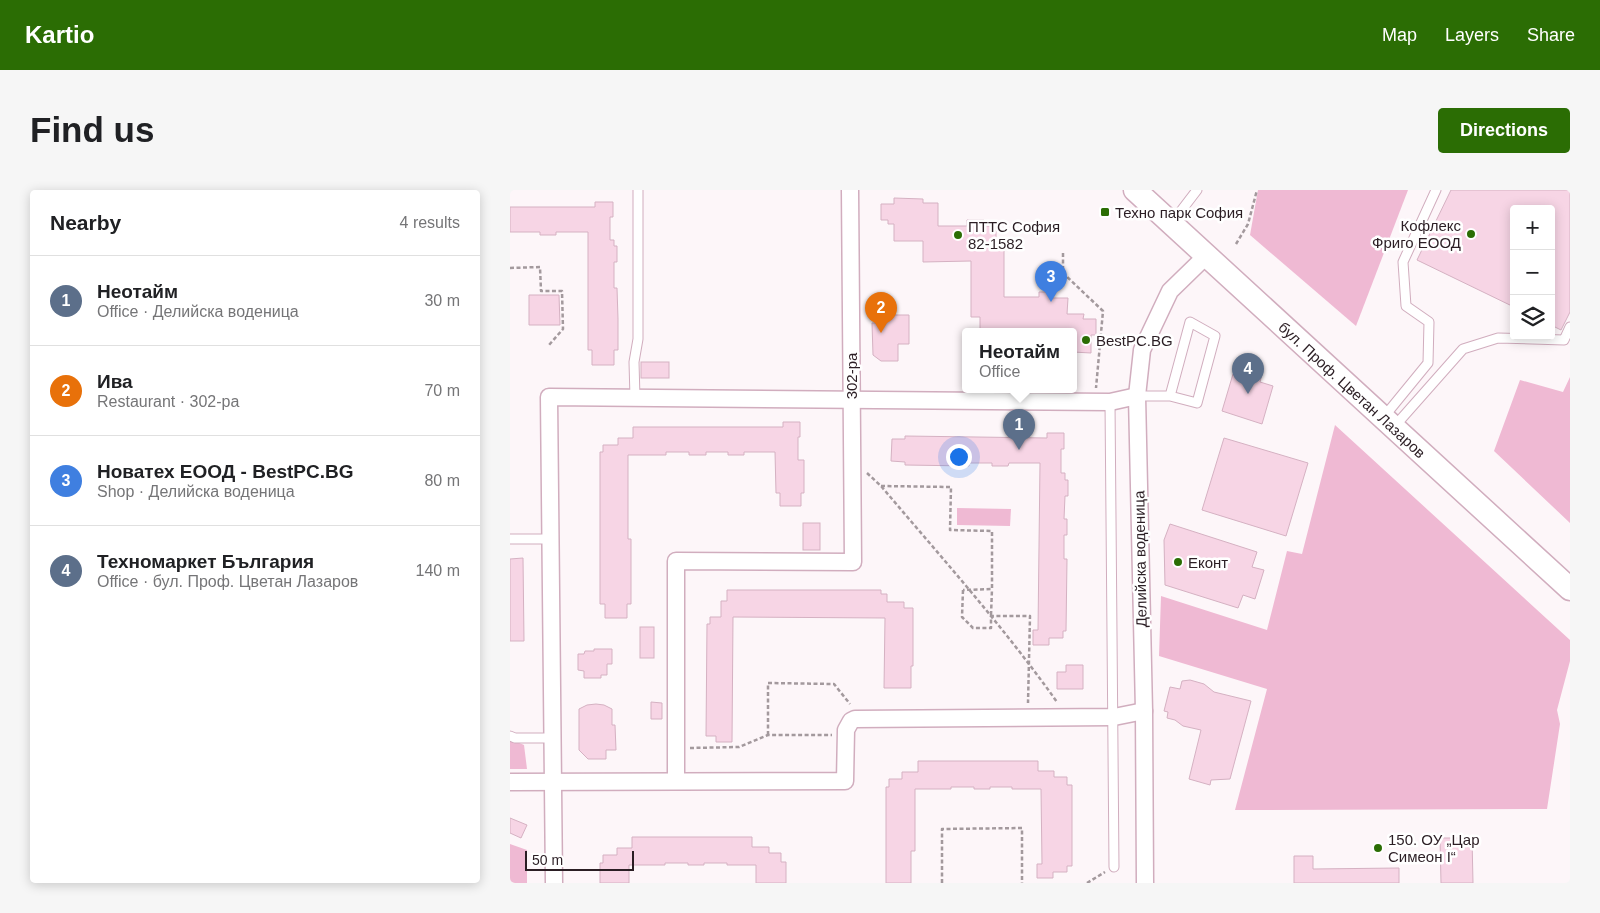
<!DOCTYPE html>
<html lang="en">
<head>
<meta charset="utf-8">
<style>
  :root { --surface:#fff; --page:#f6f6f6; --text:#202124; --muted:#757577; --line:#e0e0e0; --accent:#2b6d04 }
  body { margin:0; font-family:Helvetica,sans-serif; background:var(--page); color:var(--text) }
  .controls { position:absolute; right:15px; top:15px; display:grid; overflow:hidden; border-radius:5px; box-shadow:0 2px 12px #0003 }
  .controls button { width:45px; height:45px; display:grid; place-items:center; padding:0; border:0; border-bottom:1px solid var(--line); background:var(--surface); color:var(--text); font:25px sans-serif }
  .scale { position:absolute; left:15px; bottom:12px; width:109px; box-sizing:border-box; padding-left:5px; border:2px solid #2b1e24; border-top:0; font-size:14px; line-height:18px; white-space:nowrap; color:#2b1e24; -webkit-text-stroke:4px #fff; paint-order:stroke }
  .you { position:absolute; left:448px; top:266px; width:18px; height:18px; margin:-12px; border:4px solid #fff; border-radius:50%; background:#1a73e8; box-shadow:0 0 0 8px #1a73e833 }
  .badge { display:grid; place-items:center; width:32px; height:32px; border-radius:50%; background:var(--accent); color:#fff; font-size:16px; font-weight:700 }
  .pin { position:absolute; translate:-50% -41px; filter:drop-shadow(0 1px 2px #0008) }
  .pin::after { content:''; position:absolute; top:26px; width:18px; height:15px; background:inherit; clip-path:polygon(0 0,100% 0,50% 100%) }
  .popup { position:absolute; left:452px; top:138px; width:115px; height:65px; box-sizing:border-box; display:grid; place-content:center; border-radius:5px; background:var(--surface); filter:drop-shadow(0 1px 4px #0005); font-size:16px; white-space:nowrap; color:var(--muted) }
  .popup b { font-size:19px; color:var(--text) }
  .popup::after { content:''; position:absolute; left:50%; top:100%; margin-left:-10px; border:10px solid transparent; border-top-color:var(--surface) }
  .list { margin:0; padding:0; list-style:none }
  h2 { display:flex; justify-content:space-between; align-items:center; height:65px; margin:0; padding:0 20px; font-size:21px }
  h2 small { font-size:16px; font-weight:400; color:var(--muted) }
  .list li { display:grid; grid-template-columns:32px 1fr auto; gap:15px; align-items:center; box-sizing:border-box; height:90px; padding:0 20px; border-top:1px solid var(--line) }
  .list b { display:block; font-size:19px; white-space:nowrap }
  .list p { margin:0; font-size:16px; white-space:nowrap; color:var(--muted) }
  .list em { font-size:16px; font-style:normal; color:var(--muted) }
  .icon { flex:none; width:28px; height:28px; fill:none; stroke:currentColor; stroke-width:2; stroke-linecap:round; stroke-linejoin:round }
  .map { position:relative; flex:none; width:1060px; height:693px; overflow:hidden; border-radius:5px }
  header { display:flex; align-items:center; gap:30px; box-sizing:border-box; height:70px; padding:0 25px; background:var(--accent); color:#fff }
  header strong { font-size:24px }
  nav { display:flex; gap:28px; margin-inline-start:auto; font-size:18px }
  .intro { display:flex; align-items:center; justify-content:space-between; box-sizing:border-box; height:120px; padding:0 30px }
  h1 { margin:0; font-size:35px }
  .button { padding:12px 22px; border-radius:5px; background:var(--accent); color:#fff; font-size:18px; font-weight:700 }
  main { display:flex; gap:30px; padding:0 30px }
  aside { flex:1; background:var(--surface); border-radius:5px; box-shadow:0 2px 12px #0003 }
  .map>svg:first-child { display:block }
  .green { fill:#efb9d3 }
  .building { fill:#f7d5e5; stroke:#d5b1c2 }
  .lines { fill:none; stroke-linecap:round; stroke-linejoin:round }
  .lane-casing { stroke:#d1adbe; stroke-width:11 }
  .street-casing { stroke:#d1adbe; stroke-width:19 }
  .secondary-casing { stroke:#d1adbe; stroke-width:25 }
  .path { stroke:#a3999d; stroke-width:2.5; stroke-dasharray:4 2.5; stroke-linecap:butt }
  .lane { stroke:#fff; stroke-width:9 }
  .street { stroke:#fff; stroke-width:16 }
  .secondary { stroke:#fff; stroke-width:22 }
  .poi-dot { fill:#2b6d04; stroke:#fff; stroke-width:2 }
  .labels { text-anchor:middle; dominant-baseline:central; stroke-width:5; stroke-linejoin:round; paint-order:stroke }
  .poi-label { font-size:15px; fill:#2b1e24; stroke:#fff; text-anchor:start }
  .street-label { font-size:15px; fill:#2b1e24; stroke:#fff }
</style>
</head>
<body>
<header>
<strong>Kartio</strong>
<nav><a>Map</a><a>Layers</a><a>Share</a></nav>
</header>
<div class="intro"><h1>Find us</h1><a class="button">Directions</a></div>
<main>
<aside>
<h2>Nearby<small>4 results</small></h2>
<ul class="list">
<li><span class="badge" style="background:#5c6f8a">1</span><div><b>Неотайм</b><p>Office · Делийска воденица</p></div><em>30 m</em></li>
<li><span class="badge" style="background:#e8710a">2</span><div><b>Ива</b><p>Restaurant · 302-ра</p></div><em>70 m</em></li>
<li><span class="badge" style="background:#3f7fe0">3</span><div><b>Новатех ЕООД - BestPC.BG</b><p>Shop · Делийска воденица</p></div><em>80 m</em></li>
<li><span class="badge" style="background:#5c6f8a">4</span><div><b>Техномаркет България</b><p>Office · бул. Проф. Цветан Лазаров</p></div><em>140 m</em></li>
</ul>
</aside>
<div class="map">
<svg width="1060" height="693" viewBox="0 0 1060 693">
  <rect width="100%" height="100%" fill="#fdf6f9"/>
  <g class="green">
    <polygon points="748,0 898,0 846,136 740,45"/>
    <polygon points="1060,187 1060,333 984,261 1010,190 1053,202"/>
    <polygon points="825,235 1060,450 1060,471 1047,520 1050,534 1037,619 725,620 757,499 649,466 651,406 757,440 777,361 792,364"/>
    <polygon points="447,318 501,319 500,336 447,335"/>
    <polygon points="0,549 14,555 17,579 0,579"/>
    <polygon points="0,654 17,660 17,693 0,693"/>
  </g>
  <g class="building">
    <polygon points="941,0 1060,0 1060,122 1051,140 1041,135 1041,19 1004,19 1004,117 907,70"/>
    <polygon points="384,8 413,9 413,13 428,13 428,36 457,36 457,30 474,30 474,36 486,36 486,55 494,55 494,107 529,107 529,102 542,102 542,108 558,108 557,124 574,124 573,129 586,129 586,145 581,145 581,163 563,162 563,141 470,141 470,127 461,127 461,71 413,72 413,51 384,51 384,34 378,34 378,30 371,30 371,14 384,14"/>
    <polygon points="85,12 103,12 103,27 100,27 100,50 104,50 104,56 107,56 107,72 104,72 104,98 107,98 108,129 108,160 104,160 104,175 82,175 82,160 78,160 78,42 46,42 46,45 30,45 30,42 0,42 0,17 85,17"/>
    <polygon points="19,105 49,105 50,135 19,135"/>
    <polygon points="373,125 399,125 399,154 388,154 388,171 371,171 363,165 362,133 373,133"/>
    <rect x="131" y="172" width="28" height="16"/>
    <polygon points="741,181 752,184 750,192 763,196 752,234 712,221 723,184 739,188"/>
    <polygon points="273,232 290,232 290,247 288,247 288,270 294,270 294,303 291,303 291,316 270,316 270,303 266,303 265,262 234,262 234,265 218,265 218,262 196,262 196,265 179,265 179,262 156,262 156,265 118,265 118,349 121,349 121,414 117,414 117,428 95,428 95,414 90,414 90,262 93,262 93,255 108,255 108,248 123,248 123,237 273,237"/>
    <polygon points="537,243 554,243 554,259 551,259 551,283 555,283 555,290 558,290 558,306 555,306 554,329 557,329 557,345 554,345 554,369 557,369 556,441 553,441 553,448 539,448 539,455 523,455 523,440 528,440 530,273 499,273 498,276 482,276 482,273 459,273 459,276 395,275 395,272 381,271 382,249 395,249 395,246 537,248"/>
    <polygon points="714,248 798,273 776,346 692,320"/>
    <rect x="293" y="333" width="17" height="27"/>
    <polygon points="660,334 747,362 742,377 754,380 745,409 733,405 728,418 655,395 654,350"/>
    <polygon points="13,368 14,451 0,451 0,369"/>
    <polygon points="217,400 371,400 371,404 377,404 377,412 394,412 394,418 403,418 403,476 401,476 401,498 374,498 375,428 223,427 222,552 206,552 206,546 196,546 197,434 200,434 200,427 211,427 211,411 217,411"/>
    <rect x="130" y="437" width="14" height="31"/>
    <polygon points="84,459 102,459 102,474 97,474 97,485 91,485 91,488 74,488 74,481 68,480 68,464 74,464 75,461 84,461"/>
    <polygon points="556,475 573,475 573,499 547,499 547,482 556,482"/>
    <polygon points="680,490 694,494 704,502 741,511 720,589 701,590 700,595 679,589 691,540 673,536 665,530 657,528 658,522 654,521 660,497 670,499 672,491"/>
    <polygon points="141,512 152,513 152,529 141,529"/>
    <polygon points="86,514 94,515 102,519 102,535 105,535 106,560 96,560 96,569 78,569 69,560 69,519 77,515"/>
    <polygon points="408,571 528,571 528,581 544,581 544,587 557,587 557,595 562,595 562,676 557,676 557,682 543,682 543,688 527,688 527,674 532,674 531,599 502,599 502,597 480,597 480,599 464,599 464,597 441,597 441,599 405,599 405,661 401,661 401,693 376,693 376,597 379,597 379,589 392,589 392,582 408,582"/>
    <polygon points="0,628 17,635 11,648 0,643"/>
    <polygon points="122,647 242,647 242,657 259,657 259,663 271,663 271,672 276,672 276,693 246,693 246,675 217,675 217,673 194,673 194,675 178,675 178,673 155,673 155,675 119,675 119,693 90,693 90,673 93,673 93,665 107,665 107,658 122,658"/>
    <polygon points="930,648 962,648 963,693 931,693"/>
    <polygon points="784,666 803,666 803,679 889,678 889,693 784,693"/>
  </g>
  <g class="lines">
    <defs>
      <g id="lane">
        <polyline points="661,34 687,0"/>
        <polyline points="627,206 660,206 687,213 705,146 680,132 660,206"/>
        <polyline points="125,208 124,172 128,149 128,0"/>
        <polyline points="600,212 604,677"/>
        <polyline points="873,228 918,173 919,132 896,116 893,72 926,0"/>
        <polyline points="884,237 953,159 988,148 1054,150 1060,137"/>
        <polyline points="0,349 41,349"/>
        <polyline points="0,546 5,548 43,548"/>
      </g>
      <g id="street">
        <polyline points="166,591 166,371 343,372 340,0"/>
        <polyline points="0,592 335,591 336,540 341,531 345,529 604,527 634,521"/>
        <polyline points="44,693 39,207 600,212 627,206"/>
        <polyline points="635,693 634,521 627,206 632,160 660,101 696,66"/>
      </g>
      <g id="secondary">
        <path id="s1" d="M625 0 1060 399"/>
      </g>
    </defs>
    <use href="#lane" class="lane-casing"/>
    <use href="#street" class="street-casing"/>
    <use href="#secondary" class="secondary-casing"/>
    <g class="path">
      <polyline points="726,54 738,34 747,0"/>
      <polyline points="553,63 553,83 593,121 586,198"/>
      <polyline points="0,78 30,77 31,101 52,101 53,139 39,155"/>
      <path d="M357 283 371 296C431 367 493 436 547 512"/>
      <polyline points="371,296 441,297 440,340 482,341 482,399 453,400"/>
      <polyline points="453,400 452,427 463,438 481,438 481,426 520,426 518,513"/>
      <polyline points="481,425 482,399"/>
      <polyline points="258,545 258,493 324,494 340,514"/>
      <polyline points="180,558 229,557 258,545 322,545"/>
      <polyline points="432,693 432,639 512,638 512,693"/>
      <polyline points="577,693 595,682"/>
    </g>
    <use href="#lane" class="lane"/>
    <use href="#street" class="street"/>
    <use href="#secondary" class="secondary"/>
  </g>
  <g class="poi-dot">
    <rect x="590" y="17" width="10" height="10" rx="2.5"/>
    <circle cx="961" cy="44" r="5"/>
    <circle cx="448" cy="45" r="5"/>
    <circle cx="576" cy="150" r="5"/>
    <circle cx="668" cy="372" r="5"/>
    <circle cx="868" cy="658" r="5"/>
  </g>
  <g class="labels">
    <g class="poi-label">
      <text x="605" y="22">Техно парк София</text>
      <text x="951" y="35" text-anchor="end">Кофлекс<tspan x="951" dy="17">Фриго ЕООД</tspan></text>
      <text x="458" y="36">ПТТС София<tspan x="458" dy="17">82-1582</tspan></text>
      <text x="586" y="150">BestPC.BG</text>
      <text x="678" y="372">Еконт</text>
      <text x="878" y="649">150. ОУ „Цар<tspan x="878" dy="17">Симеон I“</tspan></text>
    </g>
    <g class="street-label">
      <text transform="translate(341 186) rotate(-90)">302-ра</text>
      <text stroke="none"><textPath href="#s1" startOffset="295">бул. Проф. Цветан Лазаров</textPath></text>
      <text transform="translate(630 369) rotate(-91)">Делийска воденица</text>
    </g>
  </g>
</svg>
<div class="controls">
<button>+</button>
<button>−</button>
<button><svg class="icon" aria-label="layers" viewBox="0 0 24 24"><path d="M12 4l9 5-9 5-9-5zM3 14l9 5 9-5"/></svg></button>
</div>
<div class="scale">50 m</div>
<div class="you"></div>
<div class="pin badge" style="left:509px;top:260px;background:#5c6f8a">1</div>
<div class="popup"><b>Неотайм</b>Office</div>
<div class="pin badge" style="left:371px;top:143px;background:#e8710a">2</div>
<div class="pin badge" style="left:541px;top:112px;background:#3f7fe0">3</div>
<div class="pin badge" style="left:738px;top:204px;background:#5c6f8a">4</div>
</div>
</main>
</body>
</html>
